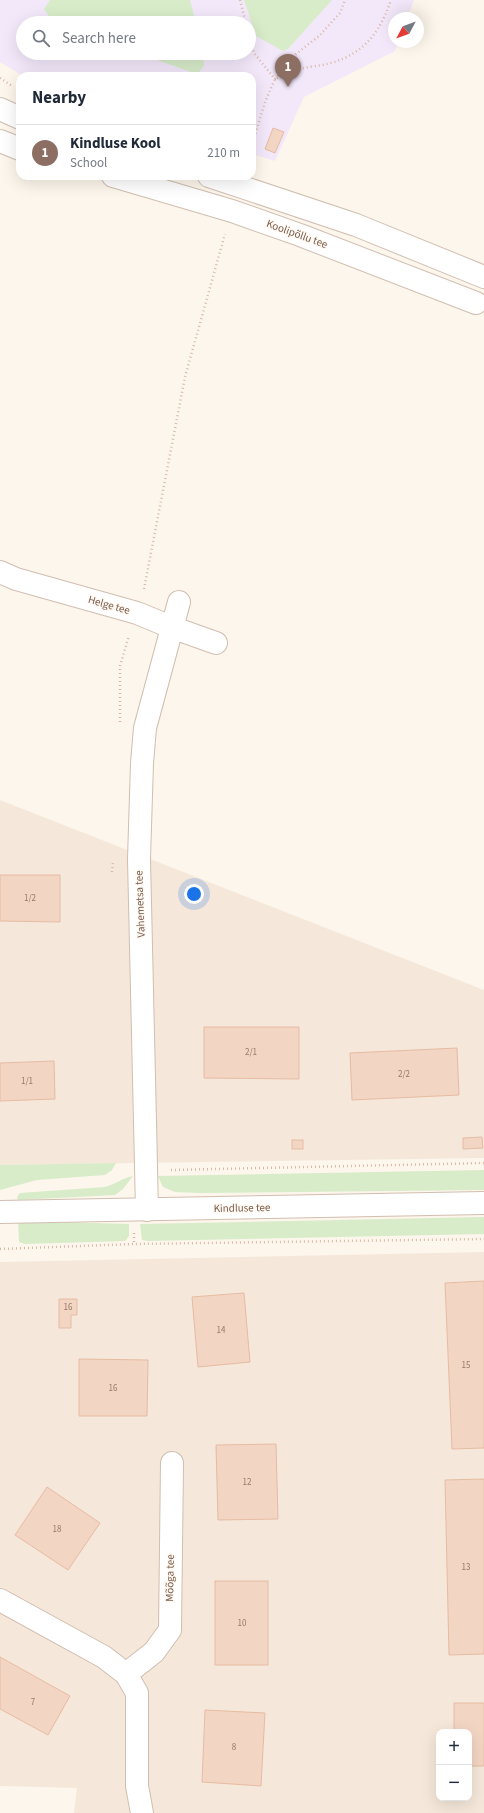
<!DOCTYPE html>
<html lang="en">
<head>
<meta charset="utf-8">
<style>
  :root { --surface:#fff; --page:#f6f6f7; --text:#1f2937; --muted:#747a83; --line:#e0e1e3; --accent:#e76f51 }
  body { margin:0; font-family:"Source Sans 3",sans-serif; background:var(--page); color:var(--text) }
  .controls { position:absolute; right:12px; bottom:12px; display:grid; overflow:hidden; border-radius:8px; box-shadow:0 4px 16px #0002 }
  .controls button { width:36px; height:36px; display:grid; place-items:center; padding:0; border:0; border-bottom:1px solid var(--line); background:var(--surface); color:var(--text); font:20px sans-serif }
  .compass { position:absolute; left:388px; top:12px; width:36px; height:36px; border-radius:50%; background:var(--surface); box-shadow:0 4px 16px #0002; rotate:229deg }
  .you { position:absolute; left:194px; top:894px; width:14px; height:14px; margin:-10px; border:3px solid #fff; border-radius:50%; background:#1a73e8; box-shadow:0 0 0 6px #1a73e833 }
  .badge { display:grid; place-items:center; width:26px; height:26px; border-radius:50%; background:var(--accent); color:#fff; font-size:13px; font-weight:700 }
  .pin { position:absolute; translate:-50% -33px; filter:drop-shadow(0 1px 2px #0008) }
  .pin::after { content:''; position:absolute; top:21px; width:14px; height:12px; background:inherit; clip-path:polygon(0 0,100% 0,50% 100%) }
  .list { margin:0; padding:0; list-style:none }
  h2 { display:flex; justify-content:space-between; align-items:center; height:52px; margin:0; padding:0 16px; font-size:17px }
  h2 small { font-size:13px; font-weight:400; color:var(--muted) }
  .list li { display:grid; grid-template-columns:26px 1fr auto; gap:12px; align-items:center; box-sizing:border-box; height:56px; padding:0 16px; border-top:1px solid var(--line) }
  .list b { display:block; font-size:15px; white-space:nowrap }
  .list p { margin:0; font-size:13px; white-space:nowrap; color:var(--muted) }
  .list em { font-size:13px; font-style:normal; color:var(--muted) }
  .icon { flex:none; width:22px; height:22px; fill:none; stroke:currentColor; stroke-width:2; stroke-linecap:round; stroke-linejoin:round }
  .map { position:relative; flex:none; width:484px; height:1813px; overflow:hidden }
  .search { position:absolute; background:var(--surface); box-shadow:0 4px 16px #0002; left:16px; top:16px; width:240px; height:44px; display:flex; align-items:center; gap:10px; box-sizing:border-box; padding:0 14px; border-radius:22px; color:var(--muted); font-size:15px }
  .panel { position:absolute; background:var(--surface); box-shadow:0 4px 16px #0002; left:16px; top:72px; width:240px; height:108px; border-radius:12px }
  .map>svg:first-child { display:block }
  .residential { fill:#f5e8da; fill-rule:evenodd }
  .education { fill:#f3e8fa; fill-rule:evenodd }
  .green { fill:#d8ecc9 }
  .building { fill:#f3d5c3; stroke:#e6bba3 }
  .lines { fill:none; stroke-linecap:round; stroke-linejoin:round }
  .minor-casing { stroke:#d1beb0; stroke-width:24 }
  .path { stroke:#d9b8a5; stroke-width:2.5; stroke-dasharray:1 3; stroke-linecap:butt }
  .minor { stroke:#fff; stroke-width:22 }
  .labels { text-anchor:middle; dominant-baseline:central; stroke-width:3; stroke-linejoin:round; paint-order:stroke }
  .number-label { font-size:9px; fill:#987a6a }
  .street-label { font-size:11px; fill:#7a5c4d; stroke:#fffaf3 }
</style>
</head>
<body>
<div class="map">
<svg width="484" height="1813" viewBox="0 0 484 1813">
  <rect width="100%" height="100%" fill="#fdf6ec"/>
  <g class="residential">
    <polygon points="0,800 484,990 484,1158 0,1165"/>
    <path d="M484 1252V1813H74L77 1788 0 1786V1262ZM439 1732H469V1798H439Z"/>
  </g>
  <path class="education" d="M0 0H414L407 18H394V42H398L395 51 304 97 275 161 252 154V76H23L0 62ZM23 23H249V53H23Z"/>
  <g class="green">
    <polygon points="50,0 190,0 196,23 59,23 51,19 44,9"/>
    <polygon points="244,0 332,0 288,49 283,51 256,36"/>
    <polygon points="137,53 203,53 204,66 199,72 191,72"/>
    <polygon points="116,1163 112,1170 105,1175 37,1180 0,1190 0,1165"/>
    <polygon points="484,1170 484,1190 199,1193 175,1192 163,1187 158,1176"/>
    <path d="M133 1176 123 1189 115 1195 18 1200 17 1197 20 1193 105 1187C116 1184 122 1178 133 1176Z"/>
    <polygon points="484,1217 484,1234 148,1241 142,1240 140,1224"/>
    <polygon points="18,1221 129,1224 129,1236 125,1241 25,1244 19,1242"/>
  </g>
  <g class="building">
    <polygon points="273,128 284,132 275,153 265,149"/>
    <polygon points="0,875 60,875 60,922 0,921"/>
    <polygon points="204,1027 299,1027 299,1079 204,1078"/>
    <polygon points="457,1048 459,1095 352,1100 350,1053"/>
    <polygon points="54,1061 55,1099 0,1101 0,1063"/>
    <polygon points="482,1137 483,1148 463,1149 463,1138"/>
    <rect x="292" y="1140" width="11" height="9"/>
    <polygon points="484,1281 484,1448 452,1449 445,1283"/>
    <polygon points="244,1293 250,1362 198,1367 192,1297"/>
    <polygon points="59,1299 77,1299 77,1315 71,1315 71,1328 59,1328"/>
    <polygon points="79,1359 148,1360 147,1416 79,1416"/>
    <polygon points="276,1444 278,1519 218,1520 216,1445"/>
    <polygon points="484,1479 484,1654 449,1655 445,1480"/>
    <polygon points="47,1487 100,1523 68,1570 15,1535"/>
    <rect x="215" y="1581" width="53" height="84"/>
    <polygon points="0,1657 70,1696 48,1735 0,1709"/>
    <polygon points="454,1703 484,1703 484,1766 469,1766 469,1732 454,1732"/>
    <polygon points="205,1710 265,1713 261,1786 202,1782"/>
  </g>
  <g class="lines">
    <defs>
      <g id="minor">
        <polyline points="0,109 20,118"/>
        <polyline points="0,141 20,149"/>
        <polyline points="113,176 232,211 300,235 476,303"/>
        <polyline points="209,176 356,225 484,277"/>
        <polyline points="0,572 16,579 137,613 171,627 216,643"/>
        <polyline points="147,1210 139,859 142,763 145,728 179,602"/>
        <polyline points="0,1212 484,1203"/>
        <polyline points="0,1600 104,1657 126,1674 137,1693 137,1786 142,1813"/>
        <polyline points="126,1674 154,1652 170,1630 172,1463"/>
      </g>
    </defs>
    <use href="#minor" class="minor-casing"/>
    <g class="path">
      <polyline points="240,0 246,23"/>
      <polyline points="249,35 254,53 275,79 296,54 319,36 340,13 345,0"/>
      <polyline points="0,78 12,86"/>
      <path d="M252 145 265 102 275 79C283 75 292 71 301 69 310 66 321 66 331 63 365 53 380 32 391 0"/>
      <polyline points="144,589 185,377 225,234"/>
      <polyline points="120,722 120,666 129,636"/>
      <polyline points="112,872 113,863"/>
      <polyline points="171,1170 484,1163"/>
      <polyline points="134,1233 134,1244"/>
      <polyline points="0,1249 134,1244 484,1239"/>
    </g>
    <use href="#minor" class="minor"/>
  </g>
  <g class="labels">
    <g class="number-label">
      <text x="30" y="898">1/2</text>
      <text x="251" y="1052">2/1</text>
      <text x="404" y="1074">2/2</text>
      <text x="27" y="1081">1/1</text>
      <text x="68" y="1307">16</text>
      <text x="221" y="1330">14</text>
      <text x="466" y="1365">15</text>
      <text x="113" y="1388">16</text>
      <text x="247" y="1482">12</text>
      <text x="57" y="1529">18</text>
      <text x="466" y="1567">13</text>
      <text x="242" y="1623">10</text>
      <text x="33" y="1702">7</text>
      <text x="234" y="1747">8</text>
    </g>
    <g class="street-label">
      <text transform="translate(297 234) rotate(20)">Koolipõllu tee</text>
      <text transform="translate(109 605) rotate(16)">Helge tee</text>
      <text transform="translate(140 904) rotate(-92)">Vahemetsa tee</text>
      <text transform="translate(242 1208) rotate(-1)">Kindluse tee</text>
      <text transform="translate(170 1578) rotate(-89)">Mõõga tee</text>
    </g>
  </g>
</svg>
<div class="controls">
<button>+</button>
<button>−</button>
</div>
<svg class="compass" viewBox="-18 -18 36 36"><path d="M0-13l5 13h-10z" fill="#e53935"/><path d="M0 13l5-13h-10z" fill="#747a83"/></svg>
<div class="you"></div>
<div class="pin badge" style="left:288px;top:87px;background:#8d6e63">1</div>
<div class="search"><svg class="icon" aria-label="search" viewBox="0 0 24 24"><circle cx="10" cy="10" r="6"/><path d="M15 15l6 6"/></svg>Search here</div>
<section class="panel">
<h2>Nearby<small></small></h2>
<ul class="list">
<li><span class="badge" style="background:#8d6e63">1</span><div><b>Kindluse Kool</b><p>School</p></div><em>210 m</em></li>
</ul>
</section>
</div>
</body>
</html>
